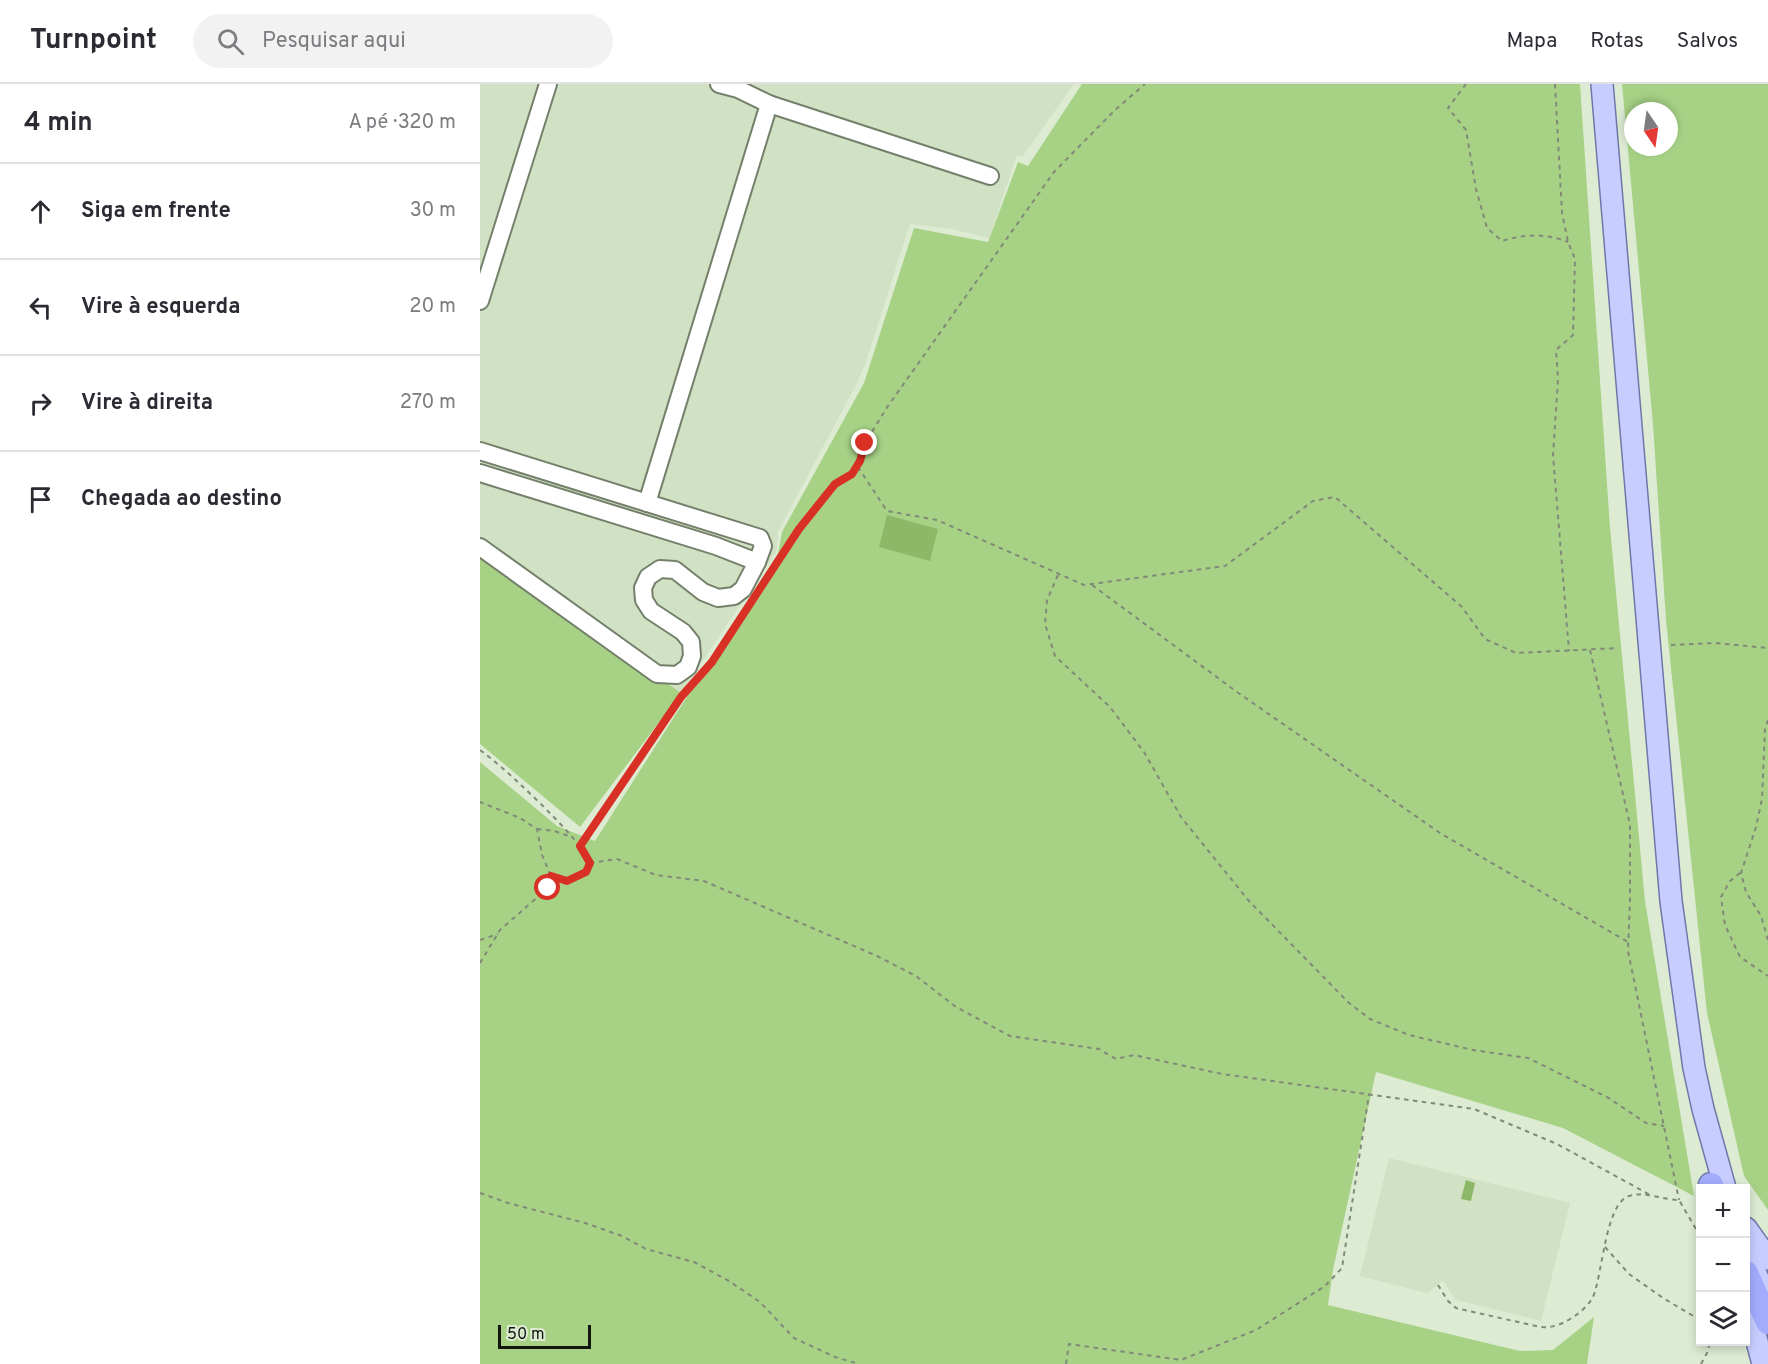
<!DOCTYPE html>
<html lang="pt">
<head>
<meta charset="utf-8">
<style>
  :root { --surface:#fff; --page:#f2f2f3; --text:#2b2b33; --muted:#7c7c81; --line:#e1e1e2 }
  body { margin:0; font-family:Overpass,sans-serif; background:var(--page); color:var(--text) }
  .controls { position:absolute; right:18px; bottom:18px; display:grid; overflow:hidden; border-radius:0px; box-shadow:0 3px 9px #0003 }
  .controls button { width:54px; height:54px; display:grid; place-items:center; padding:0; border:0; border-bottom:2px solid var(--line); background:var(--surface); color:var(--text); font:30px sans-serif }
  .compass { position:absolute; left:1144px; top:18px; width:54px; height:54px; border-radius:50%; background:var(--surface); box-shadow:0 3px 9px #0003; rotate:167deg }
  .scale { position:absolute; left:18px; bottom:15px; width:93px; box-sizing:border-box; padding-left:6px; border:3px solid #11160e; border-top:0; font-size:16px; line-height:21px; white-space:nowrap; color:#11160e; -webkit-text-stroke:4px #ddebd3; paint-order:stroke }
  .stop { position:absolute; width:18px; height:18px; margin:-14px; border:4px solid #d93025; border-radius:50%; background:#fff }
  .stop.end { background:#d93025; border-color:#fff; box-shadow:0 2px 6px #0008 }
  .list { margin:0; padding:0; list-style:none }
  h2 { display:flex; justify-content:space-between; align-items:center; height:78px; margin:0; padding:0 24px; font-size:26px }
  h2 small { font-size:20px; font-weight:400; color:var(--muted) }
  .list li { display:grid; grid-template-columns:39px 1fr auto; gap:18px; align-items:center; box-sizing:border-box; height:96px; padding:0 24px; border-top:2px solid var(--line) }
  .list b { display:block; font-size:22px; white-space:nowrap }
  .list em { font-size:20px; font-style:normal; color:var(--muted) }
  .icon { flex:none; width:33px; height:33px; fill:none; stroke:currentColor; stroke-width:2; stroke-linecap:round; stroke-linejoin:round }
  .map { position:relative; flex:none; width:1288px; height:1280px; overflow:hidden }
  header { display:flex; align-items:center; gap:36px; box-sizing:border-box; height:84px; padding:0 30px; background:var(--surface); border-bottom:2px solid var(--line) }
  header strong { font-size:28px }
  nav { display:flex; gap:33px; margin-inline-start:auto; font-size:21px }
  .search { width:420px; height:54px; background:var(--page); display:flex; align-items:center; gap:15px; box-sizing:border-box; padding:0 21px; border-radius:33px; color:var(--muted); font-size:22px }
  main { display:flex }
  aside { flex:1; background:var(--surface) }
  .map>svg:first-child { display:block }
  .built { fill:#d0e2c3 }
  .green { fill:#a7d286; fill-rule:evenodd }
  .building { fill:#8cb868 }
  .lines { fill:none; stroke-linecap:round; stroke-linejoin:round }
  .minor-casing { stroke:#74806b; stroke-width:20 }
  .major-casing { stroke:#6f78a9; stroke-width:24 }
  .highway-casing { stroke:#6f78a9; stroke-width:27 }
  .path { stroke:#808a79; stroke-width:2; stroke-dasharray:4.5 4.5; stroke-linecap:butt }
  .minor { stroke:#fff; stroke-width:16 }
  .major { stroke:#c7cdfe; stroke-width:21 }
  .highway { stroke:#a2acfd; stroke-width:24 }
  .route { stroke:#d93025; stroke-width:8 }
</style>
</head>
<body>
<header>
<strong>Turnpoint</strong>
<div class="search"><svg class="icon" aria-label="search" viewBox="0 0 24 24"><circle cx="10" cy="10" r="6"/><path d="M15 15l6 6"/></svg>Pesquisar aqui</div>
<nav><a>Mapa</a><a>Rotas</a><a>Salvos</a></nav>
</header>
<main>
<aside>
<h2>4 min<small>A pé · 320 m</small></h2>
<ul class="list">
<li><svg class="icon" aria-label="ahead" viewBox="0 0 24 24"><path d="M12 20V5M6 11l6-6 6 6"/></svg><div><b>Siga em frente</b></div><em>30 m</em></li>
<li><svg class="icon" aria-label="left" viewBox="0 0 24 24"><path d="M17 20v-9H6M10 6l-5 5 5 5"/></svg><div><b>Vire à esquerda</b></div><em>20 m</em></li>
<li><svg class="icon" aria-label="right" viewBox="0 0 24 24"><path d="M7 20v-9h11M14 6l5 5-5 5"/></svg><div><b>Vire à direita</b></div><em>270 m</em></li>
<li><svg class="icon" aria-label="arrive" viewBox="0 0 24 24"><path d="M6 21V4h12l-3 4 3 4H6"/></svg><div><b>Chegada ao destino</b></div></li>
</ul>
</aside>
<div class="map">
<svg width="1288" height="1280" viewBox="0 0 1288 1280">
  <rect width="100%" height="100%" fill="#ddebd3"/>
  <g class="built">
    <polygon points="0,0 594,0 543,72 537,71 509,154 472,145 430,140 386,278 378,297 298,448 296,468 201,609 0,468"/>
    <polygon points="909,1074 1090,1119 1061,1237 976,1216 963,1197 947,1209 880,1192"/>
  </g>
  <g class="green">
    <polygon points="602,0 1100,0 1130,444 1165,817 1214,1112 1083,1044 896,988 853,1186 848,1221 1040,1267 1073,1266 1114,1233 1107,1280 0,1280 0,678 77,742 115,757 298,470 302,448 384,299 434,144 508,158 538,78 548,82"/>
    <path d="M1142 0H1288V1126L1264 1092 1227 929 1186 536 1173 341ZM1153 27H1189V63H1153Z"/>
    <polygon points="0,468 201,609 100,743 0,660"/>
  </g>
  <g class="building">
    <polygon points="407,431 458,445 450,477 399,463"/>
    <polygon points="986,1096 995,1099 991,1117 981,1115"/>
  </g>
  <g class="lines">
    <defs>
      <g id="minor">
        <polyline points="289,20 510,92"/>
        <polyline points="0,217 68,0"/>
        <polyline points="0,367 280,454 283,462 277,478 236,462 0,389"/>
        <polyline points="167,419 289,20 258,5 239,0"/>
        <polyline points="0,463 177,590 197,591 208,583 212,572 211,558 203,548 171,527 164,516 163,504 168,493 180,485 195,486 223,508 238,514 254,512 263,505 277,478"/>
      </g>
      <g id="major">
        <polyline points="1122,0 1191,817 1214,984 1223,1025 1245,1104"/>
        <polyline points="1266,1144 1288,1175"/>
        <polyline points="1266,1166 1282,1204"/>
        <polyline points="1266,1216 1283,1280"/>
      </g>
      <g id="highway">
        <polyline points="1231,1101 1232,1104"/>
        <polyline points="1266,1189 1288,1238"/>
      </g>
    </defs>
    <use href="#minor" class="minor-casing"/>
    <use href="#major" class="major-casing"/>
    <use href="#highway" class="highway-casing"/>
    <g class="path">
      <path d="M986 0 968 24 986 46 996 105 1007 144 1022 157C1045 150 1065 149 1088 158"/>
      <polyline points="1075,0 1082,129 1088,158 1095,175 1093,251 1076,266 1078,295 1073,371 1089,567"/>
      <polyline points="378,383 407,427 457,436 604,501 745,482 833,417 855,413 982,523 1005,555 1036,569 1138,564"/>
      <polyline points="288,491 319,445 355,400 372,390 379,377 385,359 408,322 574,88 635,26 665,0"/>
      <polyline points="578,491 567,516 565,540 575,572 630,623 664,668 701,733 769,817 869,919 890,935 929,951 993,966 1048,974 1127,1013 1166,1039 1184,1042"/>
      <polyline points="612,501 757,608 960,749 1148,858"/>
      <polyline points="1191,561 1235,559 1288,564"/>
      <polyline points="1110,566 1150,741 1150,815 1148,867 1199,1116"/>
      <polyline points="221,591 232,578 270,519"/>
      <polyline points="1288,636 1285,645 1282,715 1276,743 1261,789 1266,808 1281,832 1288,856"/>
      <path d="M0 666C23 683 42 702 63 722 80 740 99 757 110 779L106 788 87 797 71 792 62 771 57 745 40 734 0 718"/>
      <polyline points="57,745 74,747 92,753"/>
      <path d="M100 762C137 707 171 647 215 597"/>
      <polyline points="110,779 137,775 176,791 224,797 397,872 436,892 476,923 530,952 619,965 636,975 654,971 742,990 994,1025 1077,1060 1172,1112"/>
      <polyline points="1260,789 1250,797 1241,813 1245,841 1260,873 1288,892"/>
      <polyline points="0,856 18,850"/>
      <polyline points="0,879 20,846 68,804 71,792"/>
      <polyline points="0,1109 28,1119 105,1139 142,1152 166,1165 214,1178 249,1197 280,1218 314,1254 355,1273 379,1280"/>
      <polyline points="1125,1163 1149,1190 1183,1214 1220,1236"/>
      <path d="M958 1201 968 1217 976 1224 1060 1243C1072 1244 1080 1241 1090 1235 1099 1230 1108 1222 1113 1213 1123 1189 1125 1120 1149 1112 1164 1107 1184 1116 1199 1116L1220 1152"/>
      <polyline points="586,1280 589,1260 701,1276 776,1246 845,1202 862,1184 889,1010"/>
      <polyline points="1221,1280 1227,1269 1230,1258"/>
    </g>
    <use href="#minor" class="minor"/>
    <use href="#major" class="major"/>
    <use href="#highway" class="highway"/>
  </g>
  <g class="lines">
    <polyline class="route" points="68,804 71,792 87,797 106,788 110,779 100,762 201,613 232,578 319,445 355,400 372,390 380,377 385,359"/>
  </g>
</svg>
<div class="controls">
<button>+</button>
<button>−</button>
<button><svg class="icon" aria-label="layers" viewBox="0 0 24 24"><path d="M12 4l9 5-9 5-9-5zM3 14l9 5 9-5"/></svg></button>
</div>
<svg class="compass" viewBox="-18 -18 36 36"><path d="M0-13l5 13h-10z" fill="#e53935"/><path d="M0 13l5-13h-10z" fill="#7c7c81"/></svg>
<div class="scale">50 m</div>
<div class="stop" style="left:68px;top:804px"></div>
<div class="stop end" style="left:385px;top:359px"></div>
</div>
</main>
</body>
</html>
